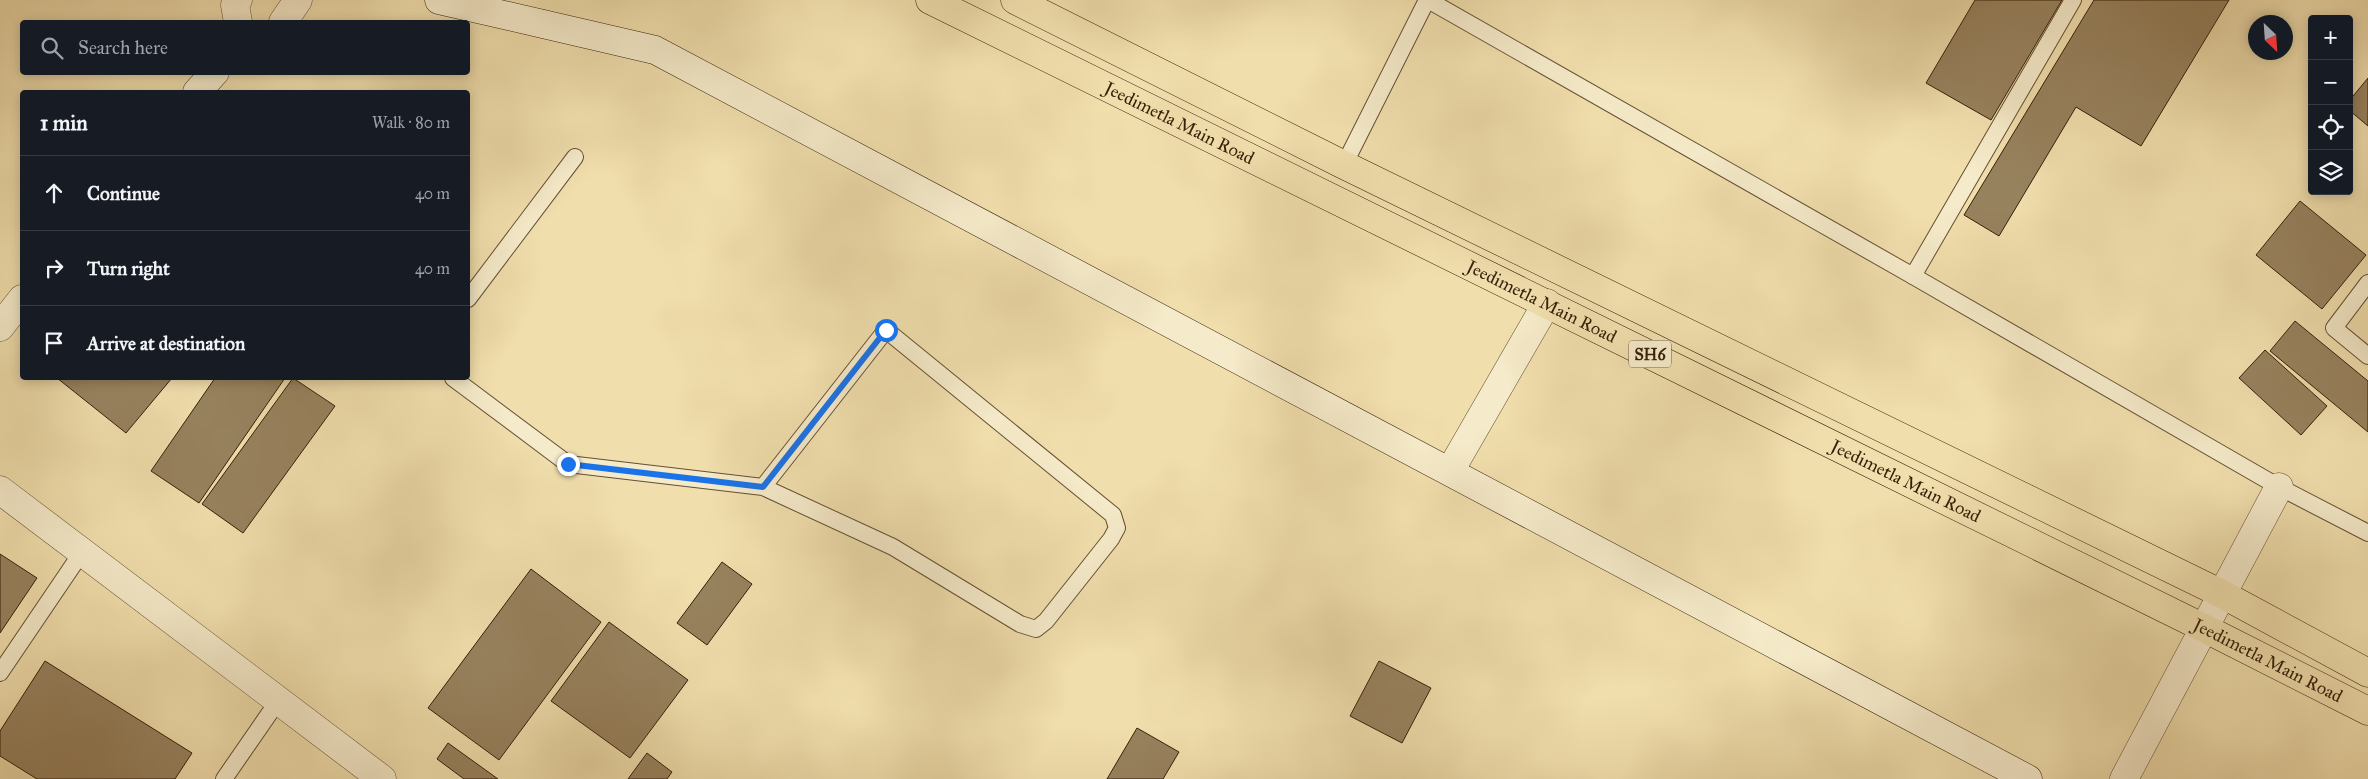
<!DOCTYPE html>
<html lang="en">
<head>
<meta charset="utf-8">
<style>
  :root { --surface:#171b24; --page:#242831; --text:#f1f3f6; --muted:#9ea1a6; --line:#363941 }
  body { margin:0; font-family:"IM FELL Great Primer",serif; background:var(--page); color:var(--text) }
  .controls { position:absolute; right:15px; top:15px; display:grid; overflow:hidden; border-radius:5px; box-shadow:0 2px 12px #0003 }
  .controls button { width:45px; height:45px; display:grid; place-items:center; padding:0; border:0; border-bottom:1px solid var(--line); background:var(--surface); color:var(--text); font:25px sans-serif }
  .compass { position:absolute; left:2248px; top:15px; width:45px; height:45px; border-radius:50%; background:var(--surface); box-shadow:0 2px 12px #0003; rotate:155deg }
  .stop { position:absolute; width:15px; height:15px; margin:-11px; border:4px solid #1a73e8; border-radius:50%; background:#fff }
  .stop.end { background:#1a73e8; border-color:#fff; box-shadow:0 1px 5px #0008 }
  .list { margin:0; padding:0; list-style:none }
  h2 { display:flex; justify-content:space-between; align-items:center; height:65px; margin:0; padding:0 20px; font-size:21px }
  h2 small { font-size:16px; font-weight:400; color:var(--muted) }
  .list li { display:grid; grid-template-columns:32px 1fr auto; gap:15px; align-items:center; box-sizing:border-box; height:75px; padding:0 20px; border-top:1px solid var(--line) }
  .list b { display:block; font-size:19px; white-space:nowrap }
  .list em { font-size:16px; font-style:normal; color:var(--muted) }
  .icon { flex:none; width:28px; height:28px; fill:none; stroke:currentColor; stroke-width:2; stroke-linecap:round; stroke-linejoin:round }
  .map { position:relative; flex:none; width:2368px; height:779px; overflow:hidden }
  .search { position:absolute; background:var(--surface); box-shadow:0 2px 12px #0003; left:20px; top:20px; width:450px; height:55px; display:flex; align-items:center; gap:12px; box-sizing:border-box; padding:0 18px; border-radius:5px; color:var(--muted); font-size:19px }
  .panel { position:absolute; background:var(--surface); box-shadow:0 2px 12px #0003; left:20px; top:90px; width:450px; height:290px; border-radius:5px }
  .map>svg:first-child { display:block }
  .building { fill:#97825e; stroke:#361f0a }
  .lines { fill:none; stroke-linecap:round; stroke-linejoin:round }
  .lane-casing { stroke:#644f32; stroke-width:18 }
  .street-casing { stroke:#644f32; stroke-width:29 }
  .secondary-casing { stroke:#361f0a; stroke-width:29 }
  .primary-casing { stroke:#361f0a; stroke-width:29 }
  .lane { stroke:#f5eac9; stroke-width:16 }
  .street { stroke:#f5eac9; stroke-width:28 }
  .secondary { stroke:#f5eac9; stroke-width:28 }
  .primary { stroke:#f0deac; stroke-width:28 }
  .route { stroke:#1a73e8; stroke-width:6 }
  .labels { text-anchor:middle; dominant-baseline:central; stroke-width:4; stroke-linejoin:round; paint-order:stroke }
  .shield { fill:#f5eac9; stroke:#6f5c43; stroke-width:1 }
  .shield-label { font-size:16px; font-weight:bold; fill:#361f0a }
  .street-label { font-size:18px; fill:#361f0a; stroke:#f5eac9 }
</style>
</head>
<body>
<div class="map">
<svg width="2368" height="779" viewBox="0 0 2368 779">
  <rect width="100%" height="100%" fill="#f0deac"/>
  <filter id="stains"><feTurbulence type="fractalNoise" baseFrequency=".004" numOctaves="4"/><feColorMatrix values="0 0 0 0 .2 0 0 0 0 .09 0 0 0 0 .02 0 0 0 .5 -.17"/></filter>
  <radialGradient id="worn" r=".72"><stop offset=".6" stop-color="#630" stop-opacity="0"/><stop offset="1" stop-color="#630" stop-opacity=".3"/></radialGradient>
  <g class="building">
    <polygon points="1975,0 2062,0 1991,120 1926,83"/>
    <polygon points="2094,0 2229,0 2141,146 2076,107 1999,236 1964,215"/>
    <polygon points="2368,78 2368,126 2349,110 2349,101"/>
    <polygon points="2300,201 2366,255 2322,309 2256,255"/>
    <polygon points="2295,321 2368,381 2368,432 2270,351"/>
    <polygon points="2265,350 2327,406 2301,435 2239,378"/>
    <polygon points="57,378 172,378 126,433"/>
    <polygon points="215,378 285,378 199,503 151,471"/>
    <polygon points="293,378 335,406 243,533 202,504"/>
    <polygon points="0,554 37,578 0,633"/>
    <polygon points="722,562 752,584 707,645 677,623"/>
    <polygon points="531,569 601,622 499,760 428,708"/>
    <polygon points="609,622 688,680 630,758 551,701"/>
    <polygon points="45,661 192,753 175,779 37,779 0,756 0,731"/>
    <polygon points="1379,661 1431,688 1402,743 1350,716"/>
    <polygon points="1137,728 1179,752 1163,779 1107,779"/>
    <polygon points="448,743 498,779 464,779 437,759"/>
    <polygon points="647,753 672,772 667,779 628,779"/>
  </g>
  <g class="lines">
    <defs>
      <g id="lane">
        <polyline points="1428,0 1913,276 2279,487 2368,533"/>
        <polyline points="1344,165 1427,0"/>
        <polyline points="1913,276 2073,0"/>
        <polyline points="2368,283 2334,328 2368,356"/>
        <polyline points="468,299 575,157"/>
        <polyline points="453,378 568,464 763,487 893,547 1020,624 1036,629 1046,621 1111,539 1117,528 1113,515 886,330 763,487"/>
        <polyline points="0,673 82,552"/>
        <polyline points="224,779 278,701"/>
      </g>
      <g id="street">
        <polyline points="238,0 235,5 238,22"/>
        <polyline points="283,22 298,0"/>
        <polyline points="197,92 215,72"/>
        <polyline points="0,327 22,299"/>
        <polyline points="1450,471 1547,303"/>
        <polyline points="0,490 382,779"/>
        <polyline points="2124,779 2279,487"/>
      </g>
      <polyline id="secondary" points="439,0 655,50 2028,779"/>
      <g id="primary">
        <path id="s1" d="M930 0 2204 628 2368 711"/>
        <polyline points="1015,0 1344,165 2222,594 2368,673"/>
      </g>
    </defs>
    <use href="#lane" class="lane-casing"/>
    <use href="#street" class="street-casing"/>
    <use href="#secondary" class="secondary-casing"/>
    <use href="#primary" class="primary-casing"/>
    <use href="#lane" class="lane"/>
    <use href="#street" class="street"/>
    <use href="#secondary" class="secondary"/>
    <use href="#primary" class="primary"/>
  </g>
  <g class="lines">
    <polyline class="route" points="568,464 763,487 886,330"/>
  </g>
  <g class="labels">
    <rect class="shield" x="1629" y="340.5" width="42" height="27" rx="4"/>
    <g class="shield-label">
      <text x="1650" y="354">SH6</text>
    </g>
    <g class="street-label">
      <text stroke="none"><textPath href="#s1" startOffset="278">Jeedimetla Main Road</textPath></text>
      <text stroke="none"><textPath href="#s1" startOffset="682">Jeedimetla Main Road</textPath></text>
      <text stroke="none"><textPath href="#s1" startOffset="1088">Jeedimetla Main Road</textPath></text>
      <text stroke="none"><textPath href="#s1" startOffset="1492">Jeedimetla Main Road</textPath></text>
    </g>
  </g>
  <rect width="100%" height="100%" filter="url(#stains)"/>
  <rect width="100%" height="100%" fill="url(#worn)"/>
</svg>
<div class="controls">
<button>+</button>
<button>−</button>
<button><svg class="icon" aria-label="locate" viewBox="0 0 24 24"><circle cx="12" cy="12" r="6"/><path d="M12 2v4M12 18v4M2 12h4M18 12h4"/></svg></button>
<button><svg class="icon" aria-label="layers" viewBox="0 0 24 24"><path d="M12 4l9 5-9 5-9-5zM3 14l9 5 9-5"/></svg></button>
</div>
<svg class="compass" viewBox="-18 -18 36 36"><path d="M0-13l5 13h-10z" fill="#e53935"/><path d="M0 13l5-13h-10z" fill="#9ea1a6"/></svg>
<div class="stop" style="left:886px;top:330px"></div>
<div class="stop end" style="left:568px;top:464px"></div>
<div class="search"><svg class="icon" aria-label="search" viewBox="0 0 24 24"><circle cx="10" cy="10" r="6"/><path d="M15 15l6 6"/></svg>Search here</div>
<section class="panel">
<h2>1 min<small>Walk · 80 m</small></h2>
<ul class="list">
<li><svg class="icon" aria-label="ahead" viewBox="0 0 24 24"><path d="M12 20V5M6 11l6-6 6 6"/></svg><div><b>Continue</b></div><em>40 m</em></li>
<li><svg class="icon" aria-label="right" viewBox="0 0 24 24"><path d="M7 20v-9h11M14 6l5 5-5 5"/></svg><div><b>Turn right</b></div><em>40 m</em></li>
<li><svg class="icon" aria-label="arrive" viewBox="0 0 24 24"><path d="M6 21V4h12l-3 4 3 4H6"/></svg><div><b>Arrive at destination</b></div></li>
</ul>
</section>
</div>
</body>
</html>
